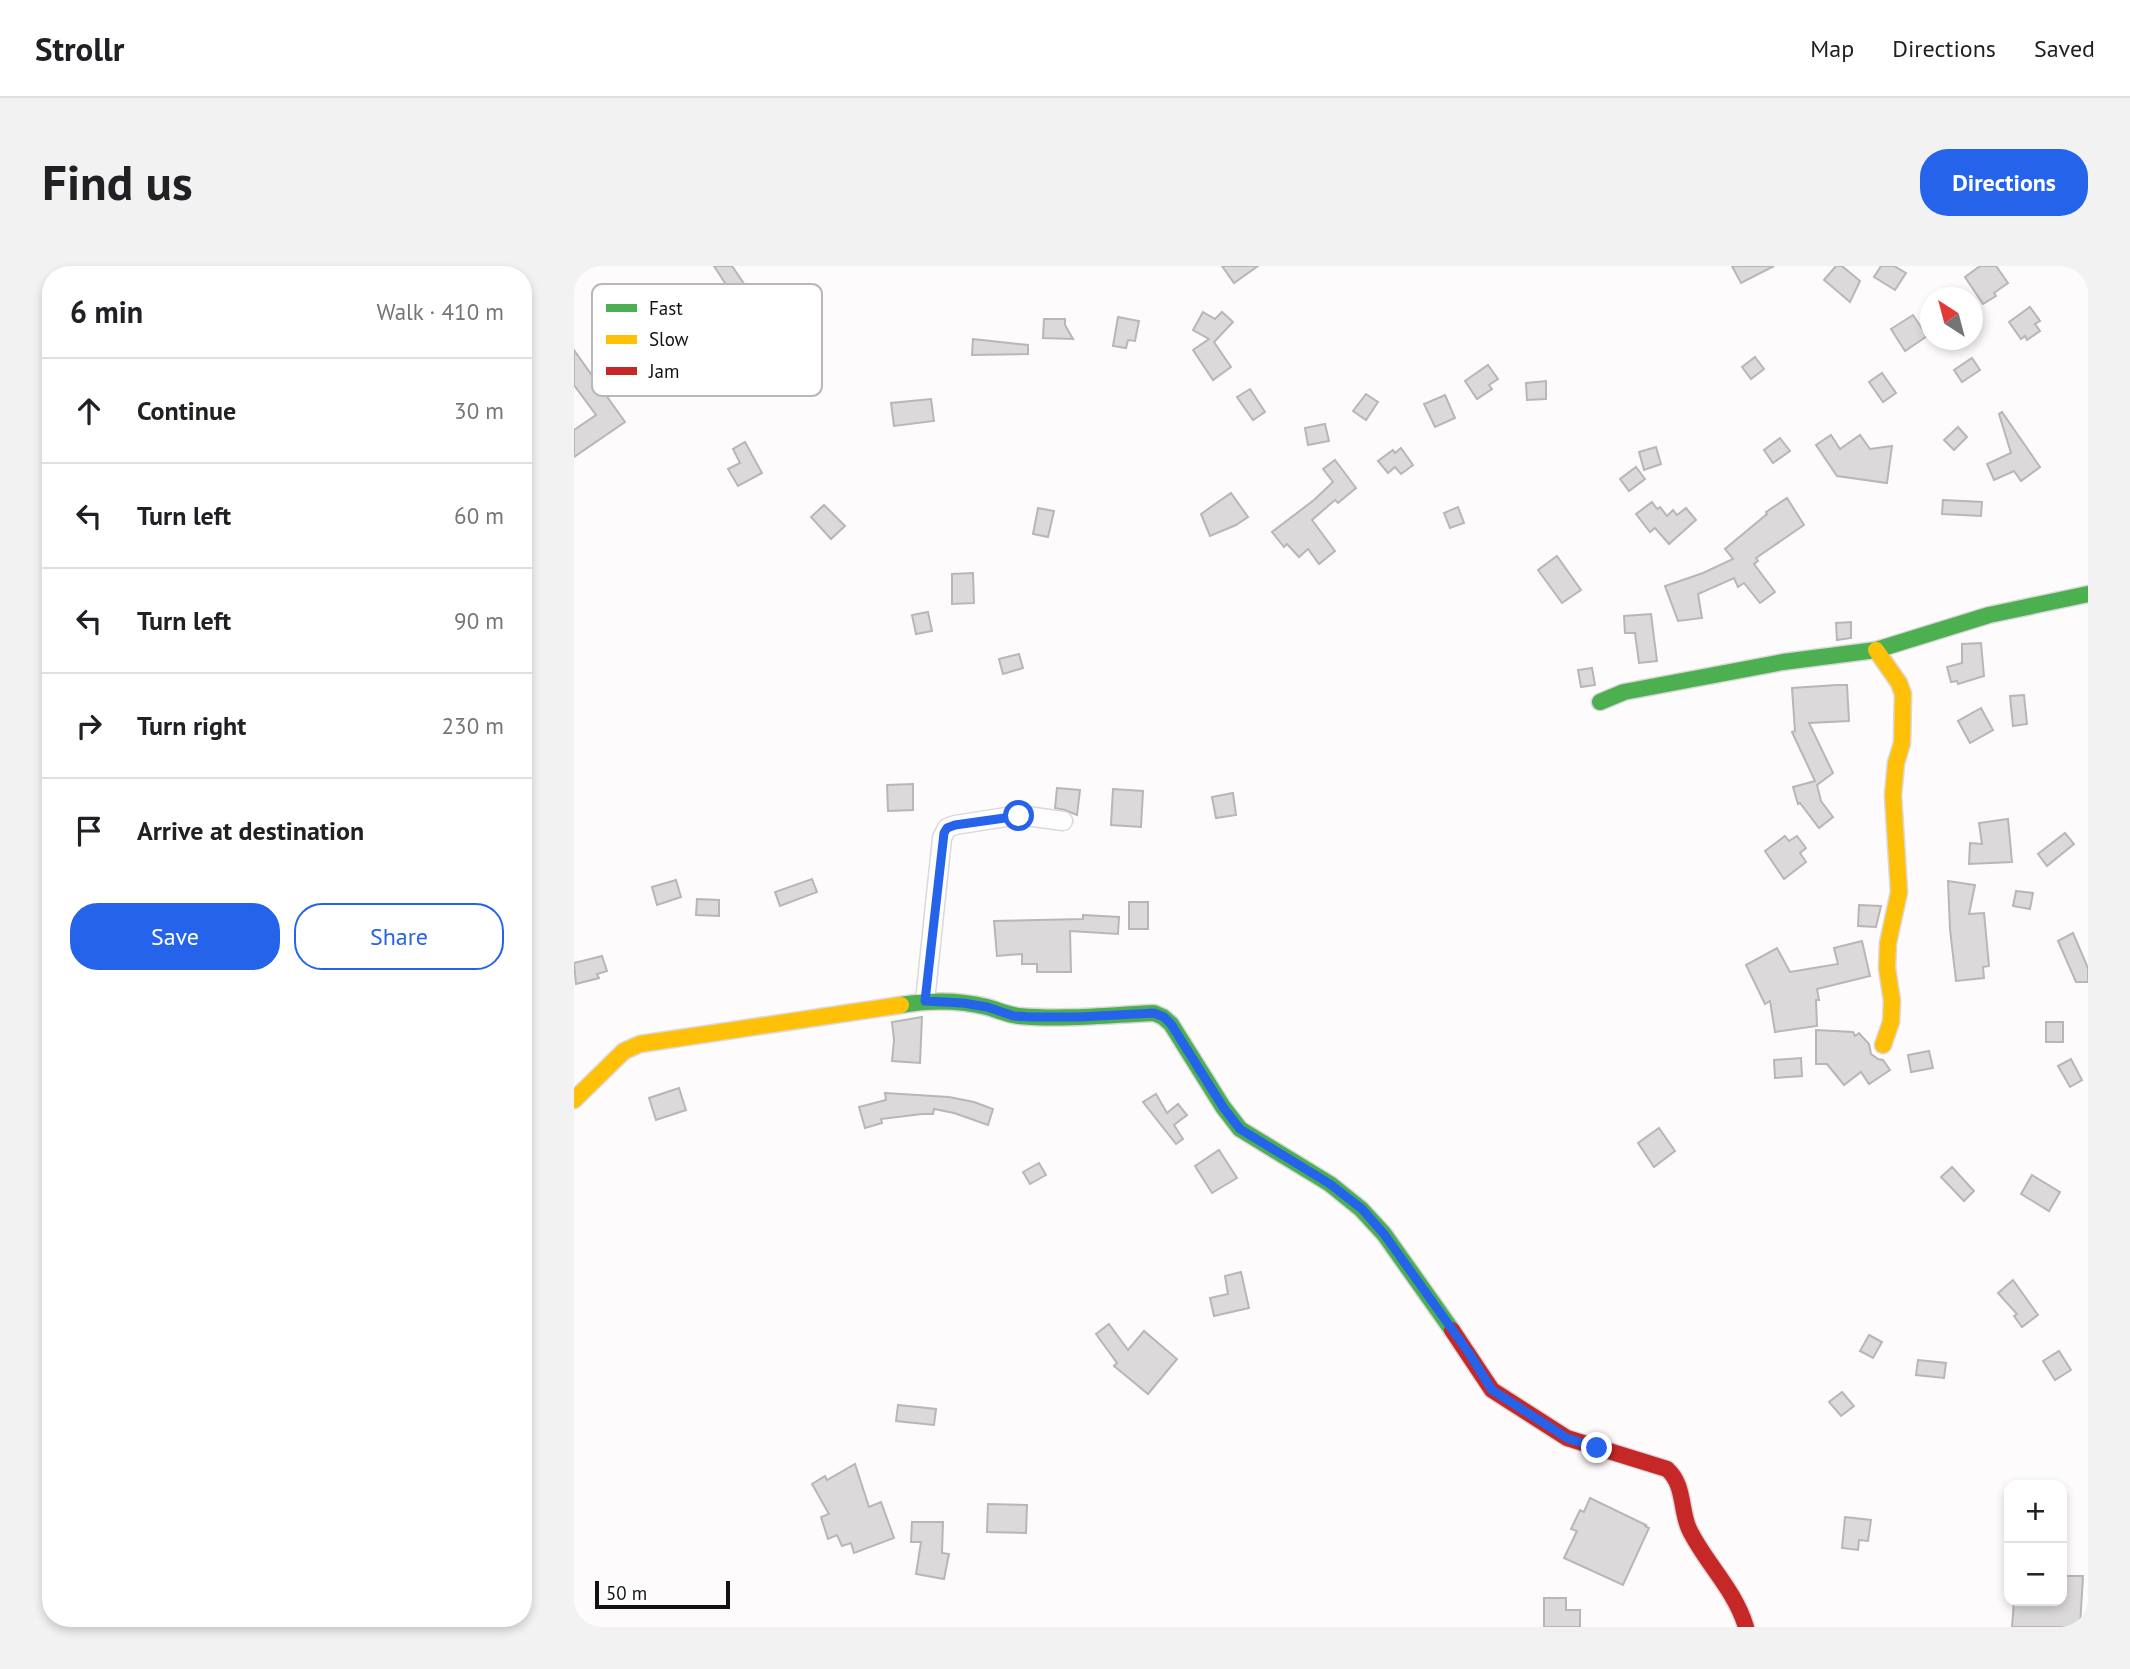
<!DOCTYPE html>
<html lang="en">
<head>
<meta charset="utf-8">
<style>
  :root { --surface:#fff; --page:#f2f2f2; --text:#202124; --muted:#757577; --line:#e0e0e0; --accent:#2563eb }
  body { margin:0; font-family:"PT Sans",sans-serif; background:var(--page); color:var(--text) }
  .controls { position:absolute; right:21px; bottom:21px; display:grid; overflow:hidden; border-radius:14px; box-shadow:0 4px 10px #0003 }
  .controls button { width:63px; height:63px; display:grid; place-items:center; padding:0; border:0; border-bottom:2px solid var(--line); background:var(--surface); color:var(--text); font:35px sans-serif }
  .compass { position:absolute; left:1346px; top:21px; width:63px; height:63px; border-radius:50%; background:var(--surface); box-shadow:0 4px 10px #0003; rotate:324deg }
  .scale { position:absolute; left:21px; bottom:18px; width:135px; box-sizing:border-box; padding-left:7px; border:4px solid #131112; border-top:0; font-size:19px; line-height:24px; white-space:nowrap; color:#131112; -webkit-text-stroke:5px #fff; paint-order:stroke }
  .stop { position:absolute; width:21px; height:21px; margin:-16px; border:5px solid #2563eb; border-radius:50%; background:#fff }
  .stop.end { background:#2563eb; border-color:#fff; box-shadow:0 2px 7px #0008 }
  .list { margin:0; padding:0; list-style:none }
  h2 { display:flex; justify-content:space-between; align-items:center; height:91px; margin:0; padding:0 28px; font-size:30px }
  h2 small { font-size:23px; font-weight:400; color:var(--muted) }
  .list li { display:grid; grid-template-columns:46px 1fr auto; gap:21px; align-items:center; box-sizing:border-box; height:105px; padding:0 28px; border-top:2px solid var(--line) }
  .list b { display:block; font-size:26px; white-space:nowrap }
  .list em { font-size:23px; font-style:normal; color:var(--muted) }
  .actions { display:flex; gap:14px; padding:21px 28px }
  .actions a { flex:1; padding:16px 0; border:2px solid var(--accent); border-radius:28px; text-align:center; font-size:24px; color:var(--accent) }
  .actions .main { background:var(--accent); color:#fff }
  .icon { flex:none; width:38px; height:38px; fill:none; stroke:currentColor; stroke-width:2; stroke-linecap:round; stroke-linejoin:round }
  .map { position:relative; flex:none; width:1514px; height:1361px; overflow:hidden; border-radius:28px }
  header { display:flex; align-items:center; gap:42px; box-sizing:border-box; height:98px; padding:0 35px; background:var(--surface); border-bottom:2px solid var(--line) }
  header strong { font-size:33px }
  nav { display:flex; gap:38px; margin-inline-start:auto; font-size:24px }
  .intro { display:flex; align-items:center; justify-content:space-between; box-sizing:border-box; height:168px; padding:0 42px }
  h1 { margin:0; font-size:49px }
  .button { padding:18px 32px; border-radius:28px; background:var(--accent); color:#fff; font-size:24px; font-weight:700 }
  main { display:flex; gap:42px; padding:0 42px }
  aside { flex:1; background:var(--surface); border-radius:28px; box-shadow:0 4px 10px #0003 }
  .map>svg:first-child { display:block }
  .building { fill:#dbd9da; stroke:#b8b6b7; stroke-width:2 }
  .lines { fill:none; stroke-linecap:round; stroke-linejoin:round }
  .street-casing { stroke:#dad8d9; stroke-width:21 }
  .fast-casing { stroke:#dad8d9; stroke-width:19 }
  .slow-casing { stroke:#dad8d9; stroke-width:19 }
  .jam-casing { stroke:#dad8d9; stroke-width:19 }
  .street { stroke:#fffeff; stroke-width:18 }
  .fast { stroke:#4caf50; stroke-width:16 }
  .slow { stroke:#ffc107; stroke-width:16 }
  .jam { stroke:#c62828; stroke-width:16 }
  .route { stroke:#2563eb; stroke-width:9 }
  .key { fill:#fff; stroke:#b8b8b8; stroke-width:2 }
  .key-label { font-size:19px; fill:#131112 }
</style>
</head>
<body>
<header>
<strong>Strollr</strong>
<nav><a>Map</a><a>Directions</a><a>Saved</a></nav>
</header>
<div class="intro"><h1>Find us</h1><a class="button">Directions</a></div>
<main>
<aside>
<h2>6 min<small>Walk · 410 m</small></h2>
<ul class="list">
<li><svg class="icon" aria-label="ahead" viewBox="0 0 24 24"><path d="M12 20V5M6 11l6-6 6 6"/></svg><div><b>Continue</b></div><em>30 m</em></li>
<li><svg class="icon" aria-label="left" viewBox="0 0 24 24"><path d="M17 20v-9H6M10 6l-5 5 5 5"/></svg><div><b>Turn left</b></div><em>60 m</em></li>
<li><svg class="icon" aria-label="left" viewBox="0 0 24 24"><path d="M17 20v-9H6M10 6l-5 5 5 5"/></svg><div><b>Turn left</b></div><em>90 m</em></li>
<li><svg class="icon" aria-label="right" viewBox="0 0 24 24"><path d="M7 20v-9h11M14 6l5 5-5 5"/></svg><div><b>Turn right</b></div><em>230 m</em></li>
<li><svg class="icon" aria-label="arrive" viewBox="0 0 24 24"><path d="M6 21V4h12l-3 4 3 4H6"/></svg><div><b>Arrive at destination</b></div></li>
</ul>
<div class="actions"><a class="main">Save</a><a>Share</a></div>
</aside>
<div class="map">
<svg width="1514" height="1361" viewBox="0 0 1514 1361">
  <rect width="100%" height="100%" fill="#fdfbfc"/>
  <g class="building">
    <polygon points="140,0 158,0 177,28 164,37"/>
    <polygon points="648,0 684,0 660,17"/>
    <polygon points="1158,0 1200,0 1167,17"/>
    <polygon points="1262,0 1268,0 1286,15 1276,36 1250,14"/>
    <polygon points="1307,0 1320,0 1332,7 1321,24 1300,11"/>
    <polygon points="1406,0 1422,0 1434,17 1420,27 1422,30 1409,38 1391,11"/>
    <polygon points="1456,41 1466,55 1461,58 1466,65 1453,74 1451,70 1447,73 1435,56"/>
    <polygon points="629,46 641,53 648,46 659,56 640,76 657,101 639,114 619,84 635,73 619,64"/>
    <polygon points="1339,49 1353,70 1331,85 1317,63"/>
    <polygon points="544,51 565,55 561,75 554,74 552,82 539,80"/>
    <polygon points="470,53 491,53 491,59 499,73 469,72"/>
    <polygon points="399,73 454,79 454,88 398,89"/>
    <polygon points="0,84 51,156 0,191 0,164 22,149 0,119"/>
    <polygon points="1181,91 1190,103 1177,113 1168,101"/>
    <polygon points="1398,92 1406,104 1388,116 1380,104"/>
    <polygon points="914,99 924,113 915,119 918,123 903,133 891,115"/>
    <polygon points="1308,107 1322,127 1309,136 1295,116"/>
    <polygon points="972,115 972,133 953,134 952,117"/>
    <polygon points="676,123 691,146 679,154 663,131"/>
    <polygon points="792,128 804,136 792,154 779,145"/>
    <polygon points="871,129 881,152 861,161 850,138"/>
    <polygon points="357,133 360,155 320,160 317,137"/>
    <polygon points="1428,146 1466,201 1447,215 1440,205 1420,214 1413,198 1437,187 1425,148"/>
    <polygon points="751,158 755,175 734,179 731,162"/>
    <polygon points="1384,161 1393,171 1380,184 1370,174"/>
    <polygon points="1257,169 1266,183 1286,169 1296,183 1318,180 1313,217 1263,210 1242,179"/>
    <polygon points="1206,172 1216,185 1199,197 1190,184"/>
    <polygon points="171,176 188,207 164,220 154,203 166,197 159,183"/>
    <polygon points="1082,181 1087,198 1070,204 1065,186"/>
    <polygon points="827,182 839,199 827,208 821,201 814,207 804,195 819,184 821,187"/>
    <polygon points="761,194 782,222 764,237 761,234 738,254 761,285 745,298 734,283 725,291 713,278 710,281 698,266 740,234 759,216 749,203"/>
    <polygon points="1062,201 1071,213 1055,225 1046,213"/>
    <polygon points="657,227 674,251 662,259 636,270 627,248"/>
    <polygon points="1213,232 1230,259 1182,292 1184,295 1180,298 1201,326 1186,337 1170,317 1164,321 1160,312 1124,328 1128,352 1104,355 1091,320 1129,307 1159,293 1151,283 1193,248 1192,246"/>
    <polygon points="1369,234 1408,236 1407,250 1368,248"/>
    <polygon points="1078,236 1083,243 1086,241 1093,250 1099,244 1103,249 1112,242 1122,254 1095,278 1081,262 1076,266 1062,248"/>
    <polygon points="250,239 271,260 257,273 237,251"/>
    <polygon points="884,241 890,257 876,262 870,247"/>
    <polygon points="464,242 480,245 474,271 459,268"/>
    <polygon points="983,290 1007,324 988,337 964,304"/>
    <polygon points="399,307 400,337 378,338 378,308"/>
    <polygon points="354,346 358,365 342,368 338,349"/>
    <polygon points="1077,348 1083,395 1065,397 1061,367 1051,367 1050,350"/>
    <polygon points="1277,356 1277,372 1263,374 1262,357"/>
    <polygon points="1407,377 1410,410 1384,418 1383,415 1377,416 1373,401 1388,397 1388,378"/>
    <polygon points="445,388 449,402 429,408 425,393"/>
    <polygon points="1018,402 1021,419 1007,421 1004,404"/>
    <polygon points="1263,419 1273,419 1275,455 1235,457 1259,507 1243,519 1247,535 1259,551 1245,562 1226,537 1224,538 1219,521 1241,515 1218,466 1221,465 1218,422"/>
    <polygon points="1450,429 1453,458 1439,460 1436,430"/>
    <polygon points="1407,442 1419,464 1396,477 1384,455"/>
    <polygon points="339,518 339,544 314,545 313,519"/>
    <polygon points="483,522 506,524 503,549 491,544 481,542"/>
    <polygon points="539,523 569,525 567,561 537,559"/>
    <polygon points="659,527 662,549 642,552 638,531"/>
    <polygon points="1434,553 1438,596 1395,598 1396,577 1408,578 1405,557"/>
    <polygon points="1491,567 1500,578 1473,600 1464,588"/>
    <polygon points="1211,570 1215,575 1223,570 1232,582 1226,587 1232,596 1210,613 1191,585"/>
    <polygon points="238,613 243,626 206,640 201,626"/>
    <polygon points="102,614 107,631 83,639 78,621"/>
    <polygon points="1374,615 1401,619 1395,648 1410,647 1415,700 1409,701 1410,712 1382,715 1376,663"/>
    <polygon points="1442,625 1459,627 1456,643 1439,640"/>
    <polygon points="123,633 145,634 145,650 122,649"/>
    <rect x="555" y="636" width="19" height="27"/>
    <polygon points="1285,639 1307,640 1302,661 1284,660"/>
    <polygon points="509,649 545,651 544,668 496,665 497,706 463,706 463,698 448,698 448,688 423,690 420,655 509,653"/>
    <polygon points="1499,667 1514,702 1514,716 1502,716 1484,675"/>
    <polygon points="1288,675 1296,710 1243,723 1245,734 1242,734 1243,760 1201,766 1196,735 1191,738 1172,699 1203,682 1216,706 1264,698 1260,682"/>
    <polygon points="28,690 33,705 23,708 25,712 2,718 0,697"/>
    <polygon points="348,751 346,797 318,795 320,774 318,756"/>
    <rect x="1472" y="756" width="17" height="20"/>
    <polygon points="1242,764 1279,766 1281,770 1285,767 1295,778 1297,788 1304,793 1309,794 1316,804 1295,818 1287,806 1270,819 1253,798 1242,798"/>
    <polygon points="1355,785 1359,802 1337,806 1334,789"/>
    <polygon points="1227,792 1228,810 1201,812 1200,794"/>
    <polygon points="1497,793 1508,814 1496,821 1484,800"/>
    <polygon points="105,822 112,844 82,854 75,832"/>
    <polygon points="311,827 375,831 400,836 419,843 414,859 380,847 360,843 359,848 348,848 307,853 308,857 291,862 285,841 312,834"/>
    <polygon points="582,828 593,847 604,838 613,849 600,859 609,873 602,878 569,836"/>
    <polygon points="1085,862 1101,885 1080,901 1064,877"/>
    <polygon points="645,884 663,912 638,927 621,900"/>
    <polygon points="465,897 472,909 456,918 449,906"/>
    <polygon points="1378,901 1400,925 1390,935 1367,911"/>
    <polygon points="1458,909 1486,926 1475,945 1447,928"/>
    <polygon points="667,1006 675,1042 640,1050 636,1032 654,1028 651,1010"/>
    <polygon points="1439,1014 1464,1049 1448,1061 1440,1050 1443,1048 1424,1027"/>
    <polygon points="535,1058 554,1084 570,1065 603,1093 574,1128 540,1100 543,1097 522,1068"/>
    <polygon points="1295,1069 1308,1076 1299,1092 1286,1085"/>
    <polygon points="1485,1085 1497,1104 1481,1114 1469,1095"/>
    <polygon points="1344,1094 1372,1097 1370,1112 1342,1109"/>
    <polygon points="1268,1126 1280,1140 1267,1150 1255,1136"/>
    <polygon points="324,1139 362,1143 360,1159 322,1155"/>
    <polygon points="281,1198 295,1241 307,1236 320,1272 280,1287 277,1277 268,1280 263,1269 254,1273 247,1251 255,1248 238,1218 251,1210 253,1214"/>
    <polygon points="1016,1232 1072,1259 1071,1260 1075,1262 1049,1319 990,1292 1003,1265 997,1263 1006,1244 1010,1246"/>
    <polygon points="414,1238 453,1239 452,1267 413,1266"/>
    <polygon points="1271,1251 1297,1254 1294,1275 1285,1274 1284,1284 1268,1282"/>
    <polygon points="338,1256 369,1256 368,1287 375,1288 370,1313 342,1308 347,1276 337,1276"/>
    <polygon points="1488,1310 1509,1310 1506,1361 1438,1361 1440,1335 1488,1335"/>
    <polygon points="970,1332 992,1332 992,1344 1006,1344 1006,1361 970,1361"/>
  </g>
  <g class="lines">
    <defs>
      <polyline id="street" points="351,735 368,572 373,562 381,559 445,549 489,555"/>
      <g id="fast">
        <polyline points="1026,436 1050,426 1209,396 1302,384 1415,349 1514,328"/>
        <path d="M327 739C356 734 385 734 413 741 424 744 434 749 445 750 489 754 535 749 580 747L589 751 597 758 649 841 666 863 756 918 787 943 810 968 878 1064"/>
      </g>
      <g id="slow">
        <polyline points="1302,384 1325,417 1329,428 1328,477 1322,497 1319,529 1325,626 1314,677 1313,702 1318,735 1317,756 1309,779"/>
        <polyline points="0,834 50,785 66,778 327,739"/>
      </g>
      <path id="jam" d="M878 1064 918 1124 993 1172 1093 1203C1111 1219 1106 1243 1115 1263 1132 1298 1160 1322 1172 1361"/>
    </defs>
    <use href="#street" class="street-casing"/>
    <use href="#fast" class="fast-casing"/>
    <use href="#slow" class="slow-casing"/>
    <use href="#jam" class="jam-casing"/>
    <use href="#street" class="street"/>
    <use href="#fast" class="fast"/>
    <use href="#slow" class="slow"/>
    <use href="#jam" class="jam"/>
  </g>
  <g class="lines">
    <polyline class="route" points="445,550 381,559 373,562 370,567 351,735 389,737 413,741 440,750 456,751 506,751 580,747 590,751 597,758 649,841 666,863 756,918 788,943 810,968 895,1087 918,1124 993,1172 1023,1182"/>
  </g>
  <rect x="18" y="18" width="230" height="112" rx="10" class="key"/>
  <rect x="32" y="38" width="31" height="8" fill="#4caf50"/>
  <rect x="32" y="69" width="31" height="9" fill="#ffc107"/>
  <rect x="32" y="101" width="31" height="8" fill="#c62828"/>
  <g class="key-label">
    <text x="75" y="49">Fast</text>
    <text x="75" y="80">Slow</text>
    <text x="75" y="112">Jam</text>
  </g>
</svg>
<div class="controls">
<button>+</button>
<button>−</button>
</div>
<svg class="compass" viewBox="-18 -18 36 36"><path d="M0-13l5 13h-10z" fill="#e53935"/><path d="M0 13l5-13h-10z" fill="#757577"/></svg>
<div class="scale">50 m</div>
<div class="stop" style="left:445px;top:550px"></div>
<div class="stop end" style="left:1023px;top:1182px"></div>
</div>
</main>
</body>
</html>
